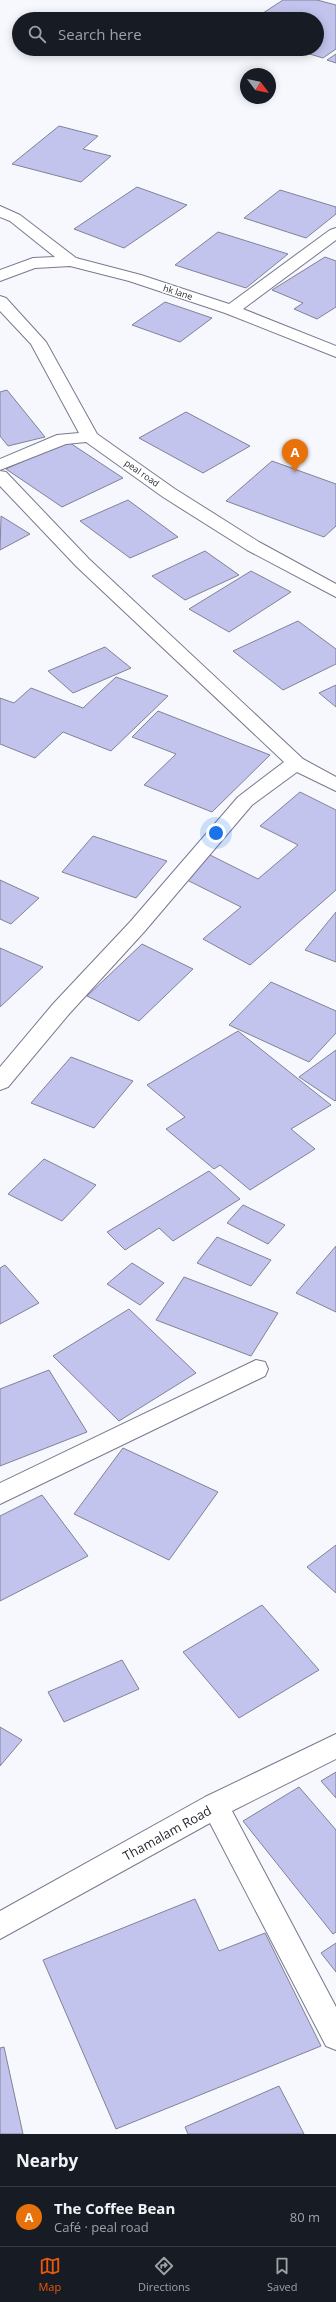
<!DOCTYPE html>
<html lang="en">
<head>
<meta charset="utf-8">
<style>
  :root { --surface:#171b24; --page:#20242c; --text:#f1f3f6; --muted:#9ea1a6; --line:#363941; --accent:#ea580c }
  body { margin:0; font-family:"Open Sans",sans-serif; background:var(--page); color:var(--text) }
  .compass { position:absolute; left:240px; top:68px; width:36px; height:36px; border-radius:50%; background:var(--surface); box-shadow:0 2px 10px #0003; rotate:122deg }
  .you { position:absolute; left:216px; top:833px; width:14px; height:14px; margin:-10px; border:3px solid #fff; border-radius:50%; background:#1a73e8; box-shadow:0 0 0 6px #1a73e833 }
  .badge { display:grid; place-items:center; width:26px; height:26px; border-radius:50%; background:var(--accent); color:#fff; font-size:13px; font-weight:700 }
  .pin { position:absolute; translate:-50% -33px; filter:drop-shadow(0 1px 2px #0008) }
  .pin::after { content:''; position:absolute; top:21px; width:14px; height:12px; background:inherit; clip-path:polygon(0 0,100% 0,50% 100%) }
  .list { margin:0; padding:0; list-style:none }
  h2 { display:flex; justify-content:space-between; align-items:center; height:52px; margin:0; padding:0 16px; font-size:17px }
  h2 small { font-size:13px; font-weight:400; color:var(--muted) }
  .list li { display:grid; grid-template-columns:26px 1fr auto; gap:12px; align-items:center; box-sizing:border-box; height:60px; padding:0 16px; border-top:1px solid var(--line) }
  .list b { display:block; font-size:15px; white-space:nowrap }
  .list p { margin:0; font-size:13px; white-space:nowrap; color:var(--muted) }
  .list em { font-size:13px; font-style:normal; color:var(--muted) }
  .icon { flex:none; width:22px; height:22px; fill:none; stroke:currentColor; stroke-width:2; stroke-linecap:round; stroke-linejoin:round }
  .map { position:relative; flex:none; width:336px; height:2134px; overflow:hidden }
  .search { position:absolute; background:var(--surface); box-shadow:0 2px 10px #0003; left:12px; right:12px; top:12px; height:44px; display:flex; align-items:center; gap:10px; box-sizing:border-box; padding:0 14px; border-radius:22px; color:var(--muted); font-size:15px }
  .sheet { height:112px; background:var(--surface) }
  nav { display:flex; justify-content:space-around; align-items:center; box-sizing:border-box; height:56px; border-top:1px solid var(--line); background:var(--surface); font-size:11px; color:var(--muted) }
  nav a { display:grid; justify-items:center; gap:2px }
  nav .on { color:var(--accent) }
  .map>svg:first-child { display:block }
  .building { fill:#c3c4ed; stroke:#818297 }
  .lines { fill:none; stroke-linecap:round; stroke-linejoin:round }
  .minor-casing { stroke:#797a8e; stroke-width:2 }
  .minor { fill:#fff; fill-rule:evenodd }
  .labels { text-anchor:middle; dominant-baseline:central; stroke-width:3; stroke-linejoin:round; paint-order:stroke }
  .far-street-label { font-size:9px; fill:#272730; stroke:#fff }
  .near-street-label { font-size:13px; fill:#272730; stroke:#fff }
</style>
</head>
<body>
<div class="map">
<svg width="336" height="2134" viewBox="0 0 336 2134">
  <rect width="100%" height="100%" fill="#f7f8fd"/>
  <g class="building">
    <polygon points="283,0 317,0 336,5 336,49 323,58 293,49 317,49 317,19 254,19"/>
    <polygon points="336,54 336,63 327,60"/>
    <polygon points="59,126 98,136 83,149 111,156 81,182 12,164"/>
    <polygon points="137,187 187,205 124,248 74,229"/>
    <polygon points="280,190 336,207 336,214 306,238 244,218"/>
    <polygon points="218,232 288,254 246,288 175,265"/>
    <polygon points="325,257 336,261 336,307 317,319 294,309 303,303 272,290"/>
    <polygon points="165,302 212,318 180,342 132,325"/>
    <polygon points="7,390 45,437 8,446 0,436 0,392"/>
    <polygon points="186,412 250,446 203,473 139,438"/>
    <polygon points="67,441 123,478 62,507 6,469"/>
    <polygon points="272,461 336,484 336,526 324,537 226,501"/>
    <polygon points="128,500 178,537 130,558 80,521"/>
    <polygon points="1,516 30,534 0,550"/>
    <polygon points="205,551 239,575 185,600 152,576"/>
    <polygon points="251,571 291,592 229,632 189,609"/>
    <polygon points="298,621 336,649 336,664 283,690 233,651"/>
    <polygon points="105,647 131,668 73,693 48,671"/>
    <polygon points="116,677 168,696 111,751 63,732 35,758 0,744 0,698 14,703 31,688 83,708"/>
    <polygon points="336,685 336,707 319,693"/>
    <polygon points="158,711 270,755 212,812 144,785 176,754 132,737"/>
    <polygon points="300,792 336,810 336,890 250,965 203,939 241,907 183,878 210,855 258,879 298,845 260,826"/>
    <polygon points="93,836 167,861 136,898 62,872"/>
    <polygon points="0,880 39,898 11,924 0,919"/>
    <polygon points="336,912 336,962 305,950"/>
    <polygon points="142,944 193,969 139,1021 87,996"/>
    <polygon points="0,948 43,967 0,1007"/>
    <polygon points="271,982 336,1011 336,1033 309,1062 229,1025"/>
    <polygon points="238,1031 331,1105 291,1129 315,1149 250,1190 220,1165 214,1169 166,1129 185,1117 147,1085"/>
    <polygon points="336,1050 336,1100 335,1101 299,1077"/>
    <polygon points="71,1057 133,1081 94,1128 31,1103"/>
    <polygon points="44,1159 96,1185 62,1221 8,1194"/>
    <polygon points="209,1171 240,1199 173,1241 159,1228 125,1250 107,1232"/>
    <polygon points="243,1205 285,1225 268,1244 227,1223"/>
    <polygon points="217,1237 271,1260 251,1286 197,1263"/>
    <polygon points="336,1246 336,1312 296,1293"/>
    <polygon points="132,1263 164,1283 140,1305 107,1284"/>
    <polygon points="5,1265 39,1303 0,1324 0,1268"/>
    <polygon points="184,1277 278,1313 251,1356 156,1320"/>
    <polygon points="129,1309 196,1373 119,1421 53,1356"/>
    <polygon points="49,1370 87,1432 0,1466 0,1389"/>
    <polygon points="123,1448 218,1492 169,1560 74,1514"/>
    <polygon points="42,1495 88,1556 0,1601 0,1516"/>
    <polygon points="336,1545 336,1593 307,1567"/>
    <polygon points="262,1605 319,1670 239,1718 183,1652"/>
    <polygon points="122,1660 139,1689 64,1722 48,1692"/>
    <polygon points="0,1727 22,1740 0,1766"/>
    <polygon points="336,1772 336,1798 321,1781"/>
    <polygon points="299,1787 336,1830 336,1932 333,1934 243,1821"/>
    <polygon points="195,1899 219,1951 265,1933 321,2046 116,2129 43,1960"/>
    <polygon points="336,1943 336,1972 321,1953"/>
    <polygon points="4,2047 23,2134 0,2134 0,2048"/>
    <polygon points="279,2086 304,2134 188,2134 185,2127"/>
  </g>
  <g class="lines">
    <defs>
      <g id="minor">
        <polygon points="0,206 20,215 76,258 141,275 229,304 330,230 336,228 336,240 243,309 336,346 336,357 225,313 129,281 70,266 35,268 0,281 0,270 33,258 55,257 10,221 0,217"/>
        <polygon points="0,296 6,298 46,342 97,434 175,489 259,542 336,584 336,597 247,550 163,497 86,442 66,444 0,470 0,459 57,435 79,433 31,344 0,311"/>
        <polygon points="0,471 6,472 89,559 303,759 336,777 336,791 297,772 252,805 144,932 69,1014 8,1087 0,1090 0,1067 53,1004 130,922 238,797 284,762 77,567 0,486"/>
        <polygon points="256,1360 265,1362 268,1369 265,1376 0,1504 0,1483"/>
        <polygon points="336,1734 336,1759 232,1811 336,2007 336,2050 326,2046 210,1823 0,1939 0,1911 205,1797"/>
      </g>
    </defs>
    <use href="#minor" class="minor-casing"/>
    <use href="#minor" class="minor"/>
  </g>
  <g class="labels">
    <g class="far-street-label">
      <text transform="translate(178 292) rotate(18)">hk lane</text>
      <text transform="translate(142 473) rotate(35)">peal road</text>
    </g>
    <g class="near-street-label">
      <text transform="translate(167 1833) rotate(-29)">Thamalam Road</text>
    </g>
  </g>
</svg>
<svg class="compass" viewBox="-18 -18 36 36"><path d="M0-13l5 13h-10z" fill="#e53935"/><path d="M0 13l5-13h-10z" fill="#9ea1a6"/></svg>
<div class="you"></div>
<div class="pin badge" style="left:295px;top:472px;background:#e8710a">A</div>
<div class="search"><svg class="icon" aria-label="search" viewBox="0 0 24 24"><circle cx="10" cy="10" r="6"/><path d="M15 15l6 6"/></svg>Search here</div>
</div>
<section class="sheet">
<h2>Nearby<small></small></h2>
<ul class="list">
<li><span class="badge" style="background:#e8710a">A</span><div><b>The Coffee Bean</b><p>Café · peal road</p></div><em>80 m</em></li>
</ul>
</section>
<nav>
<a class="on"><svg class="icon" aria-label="map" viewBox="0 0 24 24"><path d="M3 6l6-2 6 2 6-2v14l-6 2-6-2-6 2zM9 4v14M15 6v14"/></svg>Map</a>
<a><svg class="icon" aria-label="directions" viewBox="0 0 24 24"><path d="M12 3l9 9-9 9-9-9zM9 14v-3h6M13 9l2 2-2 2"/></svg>Directions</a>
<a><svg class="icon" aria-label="saved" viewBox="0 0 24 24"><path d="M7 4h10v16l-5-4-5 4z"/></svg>Saved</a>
</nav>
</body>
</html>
